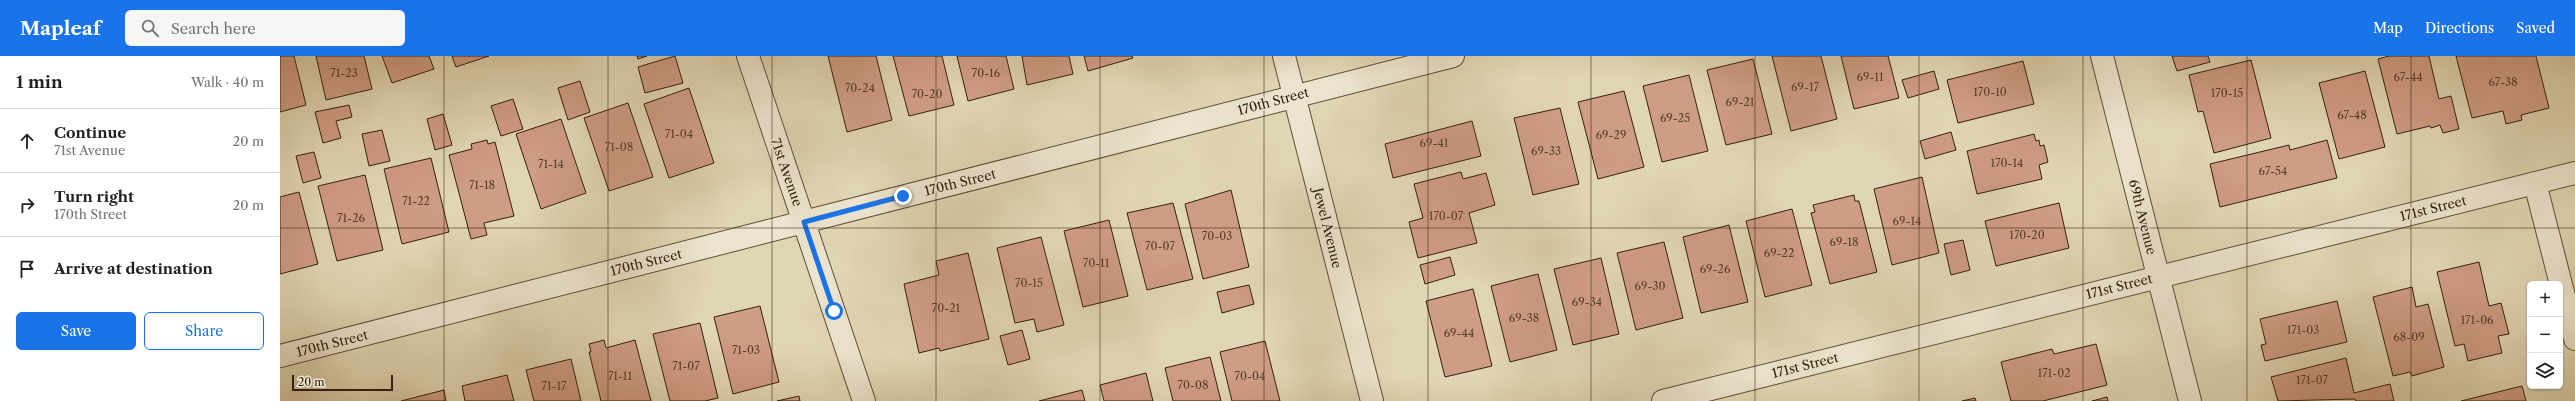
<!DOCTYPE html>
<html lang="en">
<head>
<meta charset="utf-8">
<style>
  :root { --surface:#fff; --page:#f6f6f6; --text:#202124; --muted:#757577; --line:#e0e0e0; --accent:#1a73e8 }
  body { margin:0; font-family:"Libre Caslon Text",serif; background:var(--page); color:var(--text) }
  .controls { position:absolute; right:12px; bottom:12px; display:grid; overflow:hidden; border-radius:6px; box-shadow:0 1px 3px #0004 }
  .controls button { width:36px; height:36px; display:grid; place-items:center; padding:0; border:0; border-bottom:1px solid var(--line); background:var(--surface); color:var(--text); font:20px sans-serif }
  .scale { position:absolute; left:12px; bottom:10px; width:101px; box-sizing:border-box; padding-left:4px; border:2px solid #34210e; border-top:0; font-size:11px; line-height:14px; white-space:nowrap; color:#34210e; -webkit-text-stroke:3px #ece4ce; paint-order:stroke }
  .stop { position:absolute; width:12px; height:12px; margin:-9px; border:3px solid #1a73e8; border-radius:50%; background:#fff }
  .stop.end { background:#1a73e8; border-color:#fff; box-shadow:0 1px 4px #0008 }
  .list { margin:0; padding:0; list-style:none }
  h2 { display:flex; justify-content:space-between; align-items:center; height:52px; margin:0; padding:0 16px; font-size:17px }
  h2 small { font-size:13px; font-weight:400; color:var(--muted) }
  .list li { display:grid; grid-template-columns:26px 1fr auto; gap:12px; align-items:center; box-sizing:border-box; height:64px; padding:0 16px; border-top:1px solid var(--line) }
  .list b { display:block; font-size:15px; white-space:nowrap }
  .list p { margin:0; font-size:13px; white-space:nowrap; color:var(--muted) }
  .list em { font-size:13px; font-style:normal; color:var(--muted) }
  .actions { display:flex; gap:8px; padding:12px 16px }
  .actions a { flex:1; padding:9px 0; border:1px solid var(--accent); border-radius:6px; text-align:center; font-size:14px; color:var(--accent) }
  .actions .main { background:var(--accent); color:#fff }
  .icon { flex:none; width:22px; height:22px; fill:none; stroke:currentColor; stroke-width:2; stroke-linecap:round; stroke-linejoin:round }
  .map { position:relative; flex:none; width:2295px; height:345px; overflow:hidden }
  header { display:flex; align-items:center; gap:24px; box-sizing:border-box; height:56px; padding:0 20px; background:var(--accent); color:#fff }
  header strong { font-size:19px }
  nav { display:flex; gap:22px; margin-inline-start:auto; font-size:14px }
  .search { width:280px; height:36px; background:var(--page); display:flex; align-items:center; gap:10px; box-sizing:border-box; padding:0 14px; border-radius:6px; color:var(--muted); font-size:15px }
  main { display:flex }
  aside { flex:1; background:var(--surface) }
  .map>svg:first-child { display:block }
  .building { fill:#cf9c84; stroke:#34210e }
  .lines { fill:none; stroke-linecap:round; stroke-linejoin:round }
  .minor-casing { stroke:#5f4e37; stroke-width:24 }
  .minor { stroke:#ece4ce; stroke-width:22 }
  .route { stroke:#1a73e8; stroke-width:5 }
  .grid { fill:none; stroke:#34210e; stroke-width:1; stroke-opacity:0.55 }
  .labels { text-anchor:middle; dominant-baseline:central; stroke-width:3.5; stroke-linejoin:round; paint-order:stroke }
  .number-label { font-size:11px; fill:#5b402c }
  .street-label { font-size:13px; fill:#34210e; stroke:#ece4ce }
</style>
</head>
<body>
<header>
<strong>Mapleaf</strong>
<div class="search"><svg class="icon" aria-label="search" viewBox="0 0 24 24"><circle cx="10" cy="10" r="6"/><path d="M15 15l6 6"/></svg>Search here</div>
<nav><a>Map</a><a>Directions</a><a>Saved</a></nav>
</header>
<main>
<aside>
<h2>1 min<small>Walk · 40 m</small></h2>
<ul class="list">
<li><svg class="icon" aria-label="ahead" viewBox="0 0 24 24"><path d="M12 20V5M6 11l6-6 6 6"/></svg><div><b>Continue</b><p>71st Avenue</p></div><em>20 m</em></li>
<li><svg class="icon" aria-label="right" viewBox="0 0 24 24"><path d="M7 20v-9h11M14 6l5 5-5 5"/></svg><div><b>Turn right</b><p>170th Street</p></div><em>20 m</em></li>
<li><svg class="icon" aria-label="arrive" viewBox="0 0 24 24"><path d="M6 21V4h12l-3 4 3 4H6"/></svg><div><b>Arrive at destination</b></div></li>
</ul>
<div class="actions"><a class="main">Save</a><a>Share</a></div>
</aside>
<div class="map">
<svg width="2295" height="345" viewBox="0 0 2295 345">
  <rect width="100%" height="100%" fill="#e1d6b3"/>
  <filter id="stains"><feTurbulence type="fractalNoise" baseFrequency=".005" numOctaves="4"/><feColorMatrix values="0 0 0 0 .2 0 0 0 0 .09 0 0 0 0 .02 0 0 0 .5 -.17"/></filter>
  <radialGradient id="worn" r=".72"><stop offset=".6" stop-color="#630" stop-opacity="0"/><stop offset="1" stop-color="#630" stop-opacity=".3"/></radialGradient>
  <g class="building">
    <polygon points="0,0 14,0 26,49 0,56"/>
    <polygon points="36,0 84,0 92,33 46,44"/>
    <polygon points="102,0 149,0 154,13 112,27"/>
    <polygon points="172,0 209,0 176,11"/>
    <polygon points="357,0 367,0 358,3"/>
    <polygon points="395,0 403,27 365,37 358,11"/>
    <polygon points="548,0 596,0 612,64 567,76"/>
    <polygon points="613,0 662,0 674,49 629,60"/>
    <polygon points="677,0 726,0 734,33 688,45"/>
    <polygon points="742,0 789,0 793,18 747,29"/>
    <polygon points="804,0 852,0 853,2 808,15"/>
    <polygon points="1492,0 1541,0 1557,63 1511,75"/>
    <polygon points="1561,0 1608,0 1619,42 1574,53"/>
    <polygon points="1892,0 1928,0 1930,6 1897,15"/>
    <polygon points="2109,0 2149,0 2159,43 2171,40 2179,73 2163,77 2160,69 2151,72 2150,70 2117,78 2098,3"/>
    <polygon points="2176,0 2256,0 2269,52 2241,59 2242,64 2226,68 2223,55 2192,62"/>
    <polygon points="1473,3 1492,78 1446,89 1427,14"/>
    <polygon points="1971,4 1991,82 1934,97 1923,55 1918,56 1909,19"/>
    <polygon points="1743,5 1754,48 1678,67 1667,24"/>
    <polygon points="1654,15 1659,33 1628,42 1622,24"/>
    <polygon points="2085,15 2105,91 2059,103 2039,27"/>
    <polygon points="1409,19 1428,95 1382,106 1363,30"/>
    <polygon points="300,25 310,56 288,64 278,32"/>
    <polygon points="409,32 434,107 389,122 364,48"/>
    <polygon points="1344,35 1364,111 1318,123 1298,46"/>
    <polygon points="233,43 243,73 221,80 211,50"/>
    <polygon points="348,47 373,121 329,135 304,62"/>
    <polygon points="69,49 72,61 56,65 61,82 43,87 35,56"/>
    <polygon points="1280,52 1299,128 1253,139 1234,62"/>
    <polygon points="163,58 172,89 155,94 147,63"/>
    <polygon points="281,63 306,137 261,153 236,78"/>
    <polygon points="1192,65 1201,100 1113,122 1105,88"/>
    <polygon points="102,74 110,105 89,110 82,78"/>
    <polygon points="1671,76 1676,94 1645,103 1640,85"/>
    <polygon points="1754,78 1756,85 1759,84 1760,90 1764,89 1768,106 1759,109 1762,123 1697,138 1687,95"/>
    <polygon points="207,84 208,88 215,86 234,160 204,167 207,179 191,183 169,99 192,93 191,88"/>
    <polygon points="2047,84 2057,122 1940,151 1930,108 2009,89 2010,94"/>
    <polygon points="34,96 41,122 23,127 16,100"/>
    <polygon points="151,102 169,176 122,188 104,113"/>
    <polygon points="1181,116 1183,123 1206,117 1215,149 1189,157 1197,187 1138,202 1129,166 1143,162 1134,128"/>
    <polygon points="85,119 103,194 57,205 38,130"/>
    <polygon points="1642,121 1659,197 1612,209 1594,133"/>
    <polygon points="951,134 969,211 923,223 905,148"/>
    <polygon points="19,136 38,208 0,218 0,141"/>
    <polygon points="1574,139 1575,145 1579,145 1597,216 1550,228 1531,157 1535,156 1533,149"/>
    <polygon points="893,147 913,223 867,234 847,157"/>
    <polygon points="1779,147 1789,192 1716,210 1705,165"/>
    <polygon points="1512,153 1532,229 1485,241 1466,165"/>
    <polygon points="829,164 848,240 803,251 784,175"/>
    <polygon points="1449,169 1468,246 1421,257 1403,181"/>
    <polygon points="761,181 784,269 757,276 754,263 735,267 717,192"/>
    <polygon points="1683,184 1690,214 1671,219 1664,188"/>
    <polygon points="1384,186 1403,262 1356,274 1337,197"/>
    <polygon points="688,197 709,283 660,295 659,292 639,297 624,228 659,219 656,205"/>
    <polygon points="1170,201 1175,219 1145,228 1140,209"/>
    <polygon points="1321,202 1339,278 1293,289 1274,213"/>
    <polygon points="2199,206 2209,250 2221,247 2229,278 2218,280 2222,297 2188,305 2184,288 2175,290 2157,216"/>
    <polygon points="1258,218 1277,294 1230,306 1211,230"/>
    <polygon points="969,229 974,248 942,257 937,236"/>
    <polygon points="2132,231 2136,251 2148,248 2164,311 2132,320 2130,316 2113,320 2093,241"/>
    <polygon points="1193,233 1212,310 1165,321 1146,245"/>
    <polygon points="2057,245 2067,286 1985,305 1981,289 1986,288 1980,263"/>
    <polygon points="480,250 499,326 453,338 434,261"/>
    <polygon points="420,267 438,342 425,345 390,345 373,278"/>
    <polygon points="742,274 750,303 728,309 720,280"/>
    <polygon points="324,284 326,292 355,284 371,345 321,345 309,296 311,296 309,288"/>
    <polygon points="985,285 1000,345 952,345 940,296"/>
    <polygon points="1816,288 1827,329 1763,345 1731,345 1721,306 1772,293 1774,298"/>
    <polygon points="930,301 941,345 893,345 885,312"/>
    <polygon points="2066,302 2074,337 2110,328 2114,345 2076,345 2075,343 1998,345 1991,321"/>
    <polygon points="291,303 301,345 254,345 246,314"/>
    <polygon points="866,317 873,345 824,345 820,329"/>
    <polygon points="227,319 234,345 185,345 182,330"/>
    <polygon points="2242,330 2246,345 2181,345"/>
    <polygon points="164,334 166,345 121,345"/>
    <polygon points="802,334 805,345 759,345"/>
    <polygon points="519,340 520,345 497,345"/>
    <polygon points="1827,341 1828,345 1812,345"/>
    <polygon points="1695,342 1696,345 1682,345"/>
  </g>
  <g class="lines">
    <defs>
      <g id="minor">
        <polyline points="468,0 584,345"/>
        <polyline points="1004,0 1092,345"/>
        <polyline points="1822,0 1910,345"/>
        <polyline points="2255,127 2295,283"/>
        <polyline points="0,300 1173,0"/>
        <polyline points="1383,345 2295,117"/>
      </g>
    </defs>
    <use href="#minor" class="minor-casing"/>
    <use href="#minor" class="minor"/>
  </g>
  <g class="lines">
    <polyline class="route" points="554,255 524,166 623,140"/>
  </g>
  <path class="grid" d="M164 0V345M328 0V345M492 0V345M656 0V345M820 0V345M984 0V345M1148 0V345M1311 0V345M1475 0V345M1639 0V345M1803 0V345M1967 0V345M2131 0V345M0 172H2295"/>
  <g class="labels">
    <g class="number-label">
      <text x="64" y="17">71-23</text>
      <text x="706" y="17">70-16</text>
      <text x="1590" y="21">69-11</text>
      <text x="2128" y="21">67-44</text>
      <text x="2223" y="26">67-38</text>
      <text x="1525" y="31">69-17</text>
      <text x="580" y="32">70-24</text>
      <text x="1710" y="36">170-10</text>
      <text x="1947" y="37">170-15</text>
      <text x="647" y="38">70-20</text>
      <text x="1460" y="46">69-21</text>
      <text x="2072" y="59">67-48</text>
      <text x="1395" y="62">69-25</text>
      <text x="399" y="78">71-04</text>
      <text x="1331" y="79">69-29</text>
      <text x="1154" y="87">69-41</text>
      <text x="339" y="91">71-08</text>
      <text x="1266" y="95">69-33</text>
      <text x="1727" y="107">170-14</text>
      <text x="271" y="108">71-14</text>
      <text x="1993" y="115">67-54</text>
      <text x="202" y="129">71-18</text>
      <text x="136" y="145">71-22</text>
      <text x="1166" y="160">170-07</text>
      <text x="71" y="162">71-26</text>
      <text x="1627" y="165">69-14</text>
      <text x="1747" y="179">170-20</text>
      <text x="937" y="180">70-03</text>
      <text x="1564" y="186">69-18</text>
      <text x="880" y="190">70-07</text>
      <text x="1499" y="197">69-22</text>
      <text x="816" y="207">70-11</text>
      <text x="1435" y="213">69-26</text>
      <text x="749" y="227">70-15</text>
      <text x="1370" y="230">69-30</text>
      <text x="1307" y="246">69-34</text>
      <text x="666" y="252">70-21</text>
      <text x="1244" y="262">69-38</text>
      <text x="2197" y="264">171-06</text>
      <text x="2023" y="274">171-03</text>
      <text x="1179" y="277">69-44</text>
      <text x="2129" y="281">68-09</text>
      <text x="466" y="294">71-03</text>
      <text x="406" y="310">71-07</text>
      <text x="1774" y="317">171-02</text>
      <text x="340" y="320">71-11</text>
      <text x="970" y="320">70-04</text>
      <text x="2032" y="324">171-07</text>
      <text x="913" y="329">70-08</text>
      <text x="274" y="330">71-17</text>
    </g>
    <g class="street-label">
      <text transform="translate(993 45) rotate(-15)">170th Street</text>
      <text transform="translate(507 116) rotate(71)">71st Avenue</text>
      <text transform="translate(680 126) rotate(-14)">170th Street</text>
      <text transform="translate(2153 152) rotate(-14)">171st Street</text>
      <text transform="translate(1863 161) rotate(76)">69th Avenue</text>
      <text transform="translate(1048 172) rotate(76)">Jewel Avenue</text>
      <text transform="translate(366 206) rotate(-14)">170th Street</text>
      <text transform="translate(1839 230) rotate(-14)">171st Street</text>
      <text transform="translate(52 287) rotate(-14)">170th Street</text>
      <text transform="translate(1525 309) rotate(-14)">171st Street</text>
    </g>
  </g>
  <rect width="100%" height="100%" filter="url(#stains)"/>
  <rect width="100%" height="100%" fill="url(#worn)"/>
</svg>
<div class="controls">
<button>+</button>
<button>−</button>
<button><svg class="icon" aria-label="layers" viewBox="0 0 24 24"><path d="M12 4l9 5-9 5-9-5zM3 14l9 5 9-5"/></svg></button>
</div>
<div class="scale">20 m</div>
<div class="stop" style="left:554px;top:255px"></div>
<div class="stop end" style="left:623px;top:140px"></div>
</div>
</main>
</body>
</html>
